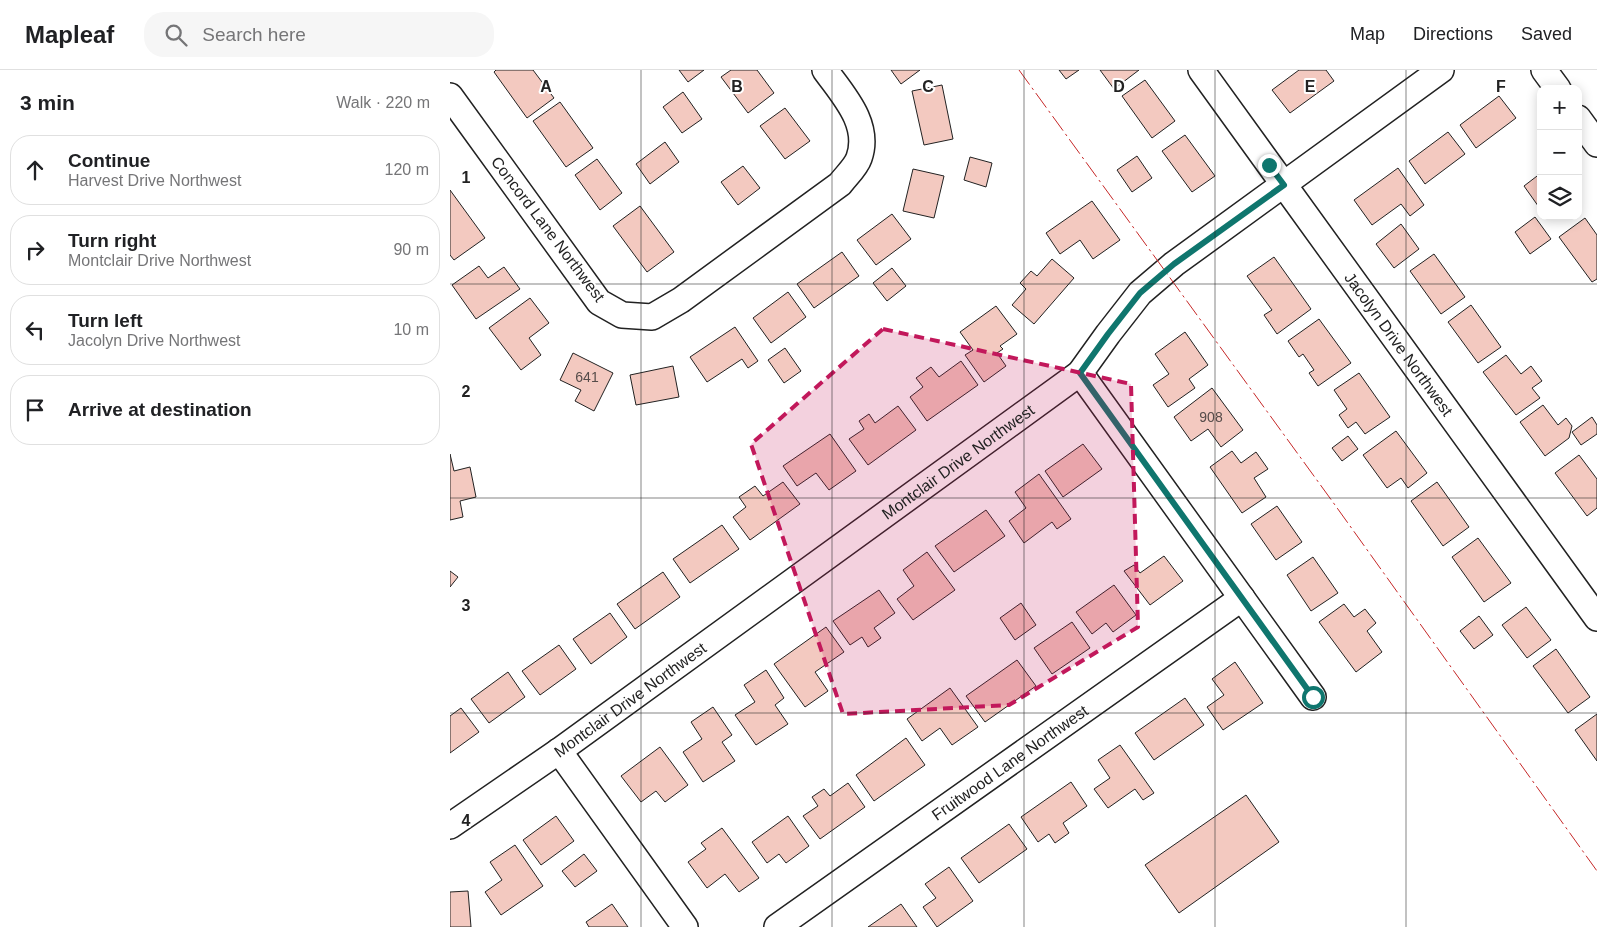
<!DOCTYPE html>
<html lang="en">
<head>
<meta charset="utf-8">
<style>
  :root { --surface:#fff; --page:#f6f6f6; --text:#202124; --muted:#757577; --line:#e0e0e0 }
  body { margin:0; font-family:Arial,sans-serif; background:var(--page); color:var(--text) }
  .controls { position:absolute; right:15px; top:15px; display:grid; overflow:hidden; border-radius:10px; box-shadow:0 2px 12px #0003 }
  .controls button { width:45px; height:45px; display:grid; place-items:center; padding:0; border:0; border-bottom:1px solid var(--line); background:var(--surface); color:var(--text); font:25px sans-serif }
  .stop { position:absolute; width:15px; height:15px; margin:-11px; border:4px solid #0f766e; border-radius:50%; background:#fff }
  .stop.end { background:#0f766e; border-color:#fff; box-shadow:0 1px 5px #0008 }
  .list { margin:0; padding:0; list-style:none }
  h2 { display:flex; justify-content:space-between; align-items:center; height:65px; margin:0; padding:0 20px; font-size:21px }
  h2 small { font-size:16px; font-weight:400; color:var(--muted) }
  .list li { display:grid; grid-template-columns:32px 1fr auto; gap:15px; align-items:center; box-sizing:border-box; height:70px; margin:0 10px 10px; padding:0 10px; border:1px solid var(--line); border-radius:20px }
  .list b { display:block; font-size:19px; white-space:nowrap }
  .list p { margin:0; font-size:16px; white-space:nowrap; color:var(--muted) }
  .list em { font-size:16px; font-style:normal; color:var(--muted) }
  .icon { flex:none; width:28px; height:28px; fill:none; stroke:currentColor; stroke-width:2; stroke-linecap:round; stroke-linejoin:round }
  .map { position:relative; flex:none; width:1147px; height:857px; overflow:hidden }
  header { display:flex; align-items:center; gap:30px; box-sizing:border-box; height:70px; padding:0 25px; background:var(--surface); border-bottom:1px solid var(--line) }
  header strong { font-size:24px }
  nav { display:flex; gap:28px; margin-inline-start:auto; font-size:18px }
  .search { width:350px; height:45px; background:var(--page); display:flex; align-items:center; gap:12px; box-sizing:border-box; padding:0 18px; border-radius:20px; color:var(--muted); font-size:19px }
  main { display:flex }
  aside { flex:1; background:var(--surface) }
  .map>svg:first-child { display:block }
  .building { fill:#f3c9c0; stroke:#222 }
  .lines { fill:none; stroke-linecap:round; stroke-linejoin:round }
  .minor-casing { stroke:#222; stroke-width:28 }
  .minor { stroke:#fff; stroke-width:25 }
  .power { stroke:#c62828; stroke-width:1; stroke-dasharray:18 4 2.5 4; stroke-linecap:butt }
  .route { stroke:#0f766e; stroke-width:6 }
  .marked { fill:#c2185b; fill-opacity:0.2; stroke:#c2185b; stroke-width:4; stroke-dasharray:10 6; stroke-linejoin:round }
  .grid { fill:none; stroke:#222; stroke-width:1; stroke-opacity:0.55 }
  .labels { text-anchor:middle; dominant-baseline:central; stroke-width:4; stroke-linejoin:round; paint-order:stroke }
  .number-label { font-size:14px; fill:#564c4a }
  .street-label { font-size:16px; fill:#222; stroke:#fff }
  .grid-label { font-size:16px; text-anchor:middle; font-weight:bold; fill:#222; stroke:#fff; stroke-width:4; stroke-linejoin:round; paint-order:stroke }
</style>
</head>
<body>
<header>
<strong>Mapleaf</strong>
<div class="search"><svg class="icon" aria-label="search" viewBox="0 0 24 24"><circle cx="10" cy="10" r="6"/><path d="M15 15l6 6"/></svg>Search here</div>
<nav><a>Map</a><a>Directions</a><a>Saved</a></nav>
</header>
<main>
<aside>
<h2>3 min<small>Walk · 220 m</small></h2>
<ul class="list">
<li><svg class="icon" aria-label="ahead" viewBox="0 0 24 24"><path d="M12 20V5M6 11l6-6 6 6"/></svg><div><b>Continue</b><p>Harvest Drive Northwest</p></div><em>120 m</em></li>
<li><svg class="icon" aria-label="right" viewBox="0 0 24 24"><path d="M7 20v-9h11M14 6l5 5-5 5"/></svg><div><b>Turn right</b><p>Montclair Drive Northwest</p></div><em>90 m</em></li>
<li><svg class="icon" aria-label="left" viewBox="0 0 24 24"><path d="M17 20v-9H6M10 6l-5 5 5 5"/></svg><div><b>Turn left</b><p>Jacolyn Drive Northwest</p></div><em>10 m</em></li>
<li><svg class="icon" aria-label="arrive" viewBox="0 0 24 24"><path d="M6 21V4h12l-3 4 3 4H6"/></svg><div><b>Arrive at destination</b></div></li>
</ul>
</aside>
<div class="map">
<svg width="1147" height="857" viewBox="0 0 1147 857">
  <rect width="100%" height="100%" fill="#fff"/>
  <g class="building">
    <polygon points="46,0 83,0 104,28 77,48 44,2"/>
    <polygon points="229,0 254,0 238,12"/>
    <polygon points="281,0 307,0 324,23 298,43 271,7"/>
    <polygon points="441,0 470,0 451,14"/>
    <polygon points="609,0 629,0 616,9"/>
    <polygon points="650,0 689,0 664,19"/>
    <polygon points="849,0 876,0 884,11 840,43 822,20"/>
    <polygon points="695,10 725,51 702,68 672,26"/>
    <polygon points="492,15 503,69 474,75 462,21"/>
    <polygon points="233,22 252,49 232,63 213,37"/>
    <polygon points="1049,26 1066,48 1026,78 1010,55"/>
    <polygon points="110,32 143,78 116,97 83,51"/>
    <polygon points="335,38 360,71 335,89 310,56"/>
    <polygon points="998,62 1015,84 975,114 959,91"/>
    <polygon points="735,65 765,106 742,122 712,81"/>
    <polygon points="215,72 229,92 200,114 186,94"/>
    <polygon points="687,86 702,108 682,122 667,100"/>
    <polygon points="520,87 542,93 536,117 514,110"/>
    <polygon points="147,89 172,123 150,140 125,105"/>
    <polygon points="293,96 310,118 288,135 271,112"/>
    <polygon points="948,98 974,135 960,146 951,134 922,155 904,130"/>
    <polygon points="463,99 494,106 484,148 453,141"/>
    <polygon points="1091,103 1091,140 1074,116"/>
    <polygon points="0,120 35,168 4,190 0,185"/>
    <polygon points="642,131 670,170 643,189 630,170 610,184 596,163"/>
    <polygon points="190,136 224,182 197,202 163,156"/>
    <polygon points="442,144 461,169 426,195 407,170"/>
    <polygon points="1085,147 1101,169 1080,184 1065,162"/>
    <polygon points="1135,148 1147,165 1147,209 1142,212 1109,167"/>
    <polygon points="951,154 969,179 944,198 926,174"/>
    <polygon points="392,182 409,206 364,238 347,214"/>
    <polygon points="984,184 1015,227 991,244 960,201"/>
    <polygon points="824,187 861,239 827,264 814,245 822,240 797,206"/>
    <polygon points="602,189 624,208 584,254 562,235 576,219 570,213 581,201 587,206"/>
    <polygon points="29,196 38,208 54,197 70,219 26,249 2,215"/>
    <polygon points="442,198 456,216 437,231 423,213"/>
    <polygon points="338,222 356,247 321,273 303,248"/>
    <polygon points="80,228 99,253 79,268 91,285 71,300 39,258"/>
    <polygon points="1021,235 1051,277 1028,293 998,252"/>
    <polygon points="546,236 567,264 550,276 553,279 547,283 556,296 534,312 515,285 523,280 510,262"/>
    <polygon points="869,249 901,293 868,316 859,303 864,300 853,284 849,287 838,271"/>
    <polygon points="285,257 308,291 298,298 292,289 257,312 240,287"/>
    <polygon points="735,262 758,295 739,309 745,318 718,337 703,315 719,304 705,284"/>
    <polygon points="335,278 351,301 334,313 318,290"/>
    <polygon points="123,283 163,303 144,341 125,331 131,320 110,310"/>
    <polygon points="1056,285 1071,304 1081,296 1092,311 1082,318 1090,328 1066,345 1033,302"/>
    <polygon points="511,291 528,315 477,351 460,327 473,317 466,308 481,297 489,307"/>
    <polygon points="223,296 229,327 186,335 180,305"/>
    <polygon points="909,303 940,347 915,364 906,352 898,358 889,345 897,339 884,320"/>
    <polygon points="762,318 793,360 771,377 758,359 741,371 724,347"/>
    <polygon points="1093,335 1108,355 1116,348 1122,356 1119,368 1095,386 1070,352"/>
    <polygon points="448,336 466,360 418,395 399,369 414,359 409,351 419,344 425,353"/>
    <polygon points="1142,347 1147,355 1147,364 1131,375 1122,362"/>
    <polygon points="946,361 977,403 958,418 951,408 937,418 913,385"/>
    <polygon points="380,364 406,401 379,420 366,403 347,416 333,396"/>
    <polygon points="898,366 908,379 892,391 882,378"/>
    <polygon points="633,374 652,399 613,427 595,401"/>
    <polygon points="782,381 791,393 806,382 818,399 804,408 816,427 792,443 760,397"/>
    <polygon points="0,384 4,401 20,397 26,427 10,431 13,447 0,450"/>
    <polygon points="1129,385 1147,409 1147,438 1137,446 1105,403"/>
    <polygon points="589,404 621,449 607,459 602,452 574,473 559,451 576,438 565,422"/>
    <polygon points="333,412 350,434 300,470 283,447 296,437 289,427 305,416 313,426"/>
    <polygon points="987,412 1019,457 993,476 961,431"/>
    <polygon points="827,436 852,472 826,490 801,454"/>
    <polygon points="536,440 555,466 504,502 485,476"/>
    <polygon points="272,455 289,479 240,513 223,489"/>
    <polygon points="1028,468 1061,513 1034,532 1002,487"/>
    <polygon points="477,482 505,520 463,550 447,529 464,516 453,500"/>
    <polygon points="714,486 733,511 700,535 674,501 684,495 690,503"/>
    <polygon points="863,487 888,523 861,541 837,505"/>
    <polygon points="0,501 8,507 0,517"/>
    <polygon points="213,502 230,527 185,559 167,534"/>
    <polygon points="664,515 686,545 663,562 656,553 642,564 626,542"/>
    <polygon points="429,520 445,543 424,558 431,568 418,577 412,567 400,575 383,551"/>
    <polygon points="571,533 586,555 565,570 550,548"/>
    <polygon points="894,534 904,547 915,539 926,553 917,561 932,582 906,602 869,552"/>
    <polygon points="1076,537 1101,570 1077,588 1052,555"/>
    <polygon points="160,543 177,567 141,594 123,569"/>
    <polygon points="1029,546 1043,565 1024,579 1010,561"/>
    <polygon points="622,552 640,578 602,604 584,578"/>
    <polygon points="376,557 394,582 365,602 378,621 355,637 324,594"/>
    <polygon points="109,575 126,599 90,625 72,601"/>
    <polygon points="1106,579 1140,627 1118,643 1083,596"/>
    <polygon points="567,590 586,616 535,652 516,626"/>
    <polygon points="785,592 813,633 773,660 757,637 774,625 762,609"/>
    <polygon points="316,600 334,628 325,635 338,654 306,675 285,645 305,632 294,615"/>
    <polygon points="58,602 75,627 39,653 21,629"/>
    <polygon points="500,618 528,657 502,675 490,658 472,671 457,649"/>
    <polygon points="735,628 754,655 704,690 685,663"/>
    <polygon points="263,637 282,665 272,672 285,691 253,712 233,682 252,669 241,652"/>
    <polygon points="11,638 29,662 0,683 0,646"/>
    <polygon points="1147,644 1147,691 1125,660"/>
    <polygon points="456,668 475,695 424,731 406,705"/>
    <polygon points="670,675 704,723 693,730 685,719 658,738 644,719 660,708 648,690"/>
    <polygon points="210,677 238,715 215,732 206,721 191,732 171,706"/>
    <polygon points="621,712 637,736 613,753 619,763 605,773 599,764 588,772 571,747"/>
    <polygon points="398,713 415,737 370,769 353,746 368,736 362,727 374,719 380,726"/>
    <polygon points="796,725 829,772 729,843 695,795"/>
    <polygon points="106,746 124,771 91,795 73,770"/>
    <polygon points="338,746 359,776 336,793 329,784 317,793 302,772"/>
    <polygon points="559,754 577,779 529,813 511,788"/>
    <polygon points="272,758 309,808 289,822 275,804 257,818 238,792 256,779 251,773"/>
    <polygon points="65,775 93,816 51,845 35,822 52,810 40,792"/>
    <polygon points="134,784 147,801 125,817 112,801"/>
    <polygon points="499,797 523,831 487,857 473,837 486,828 475,814"/>
    <polygon points="18,821 21,857 0,857 0,822"/>
    <polygon points="162,834 178,857 139,857 136,852"/>
    <polygon points="451,834 467,857 418,857"/>
  </g>
  <g class="lines">
    <defs>
      <g id="minor">
        <path id="s1" d="M751 0 1147 548"/>
        <polyline points="1094,0 1108,19"/>
        <path d="M0 26 149 232 172 245 202 247 231 230 390 114C396 106 406 97 409 88 421 54 393 25 375 0"/>
        <polyline points="1128,48 1147,74"/>
        <polyline points="630,303 863,627"/>
        <polyline points="109,681 235,857"/>
        <path id="s2" d="M0 756 109 681 630 303 658 264 690 223 724 194 991 0"/>
        <path id="s3" d="M327 857 792 528"/>
      </g>
    </defs>
    <use href="#minor" class="minor-casing"/>
    <use href="#minor" class="minor"/>
    <polyline class="power" points="569,0 885,435 1147,801"/>
  </g>
  <g class="lines">
    <polyline class="route" points="819,95 834,115 724,194 690,223 658,264 630,303 863,627"/>
  </g>
  <path class="marked" d="M433 259 681 314 688 557 559 635 393 644 301 374Z"/>
  <path class="grid" d="M191 0V857M382 0V857M574 0V857M765 0V857M956 0V857M0 214H1147M0 428H1147M0 643H1147"/>
  <g class="labels">
    <g class="number-label">
      <text x="137" y="307">641</text>
      <text x="761" y="347">908</text>
    </g>
    <g class="street-label">
      <text transform="translate(98 159) rotate(53)">Concord Lane Northwest</text>
      <text stroke="none"><textPath href="#s1" startOffset="338">Jacolyn Drive Northwest</textPath></text>
      <text stroke="none"><textPath href="#s2" startOffset="625">Montclair Drive Northwest</textPath></text>
      <text stroke="none"><textPath href="#s2" startOffset="220">Montclair Drive Northwest</textPath></text>
      <text stroke="none"><textPath href="#s3" startOffset="285">Fruitwood Lane Northwest</textPath></text>
    </g>
  </g>
  <g class="grid-label">
    <text x="96" y="22">A</text>
    <text x="287" y="22">B</text>
    <text x="478" y="22">C</text>
    <text x="669" y="22">D</text>
    <text x="860" y="22">E</text>
    <text x="1051" y="22">F</text>
    <text x="16" y="113">1</text>
    <text x="16" y="327">2</text>
    <text x="16" y="541">3</text>
    <text x="16" y="756">4</text>
  </g>
</svg>
<div class="controls">
<button>+</button>
<button>−</button>
<button><svg class="icon" aria-label="layers" viewBox="0 0 24 24"><path d="M12 4l9 5-9 5-9-5zM3 14l9 5 9-5"/></svg></button>
</div>
<div class="stop" style="left:863px;top:627px"></div>
<div class="stop end" style="left:819px;top:95px"></div>
</div>
</main>
</body>
</html>
